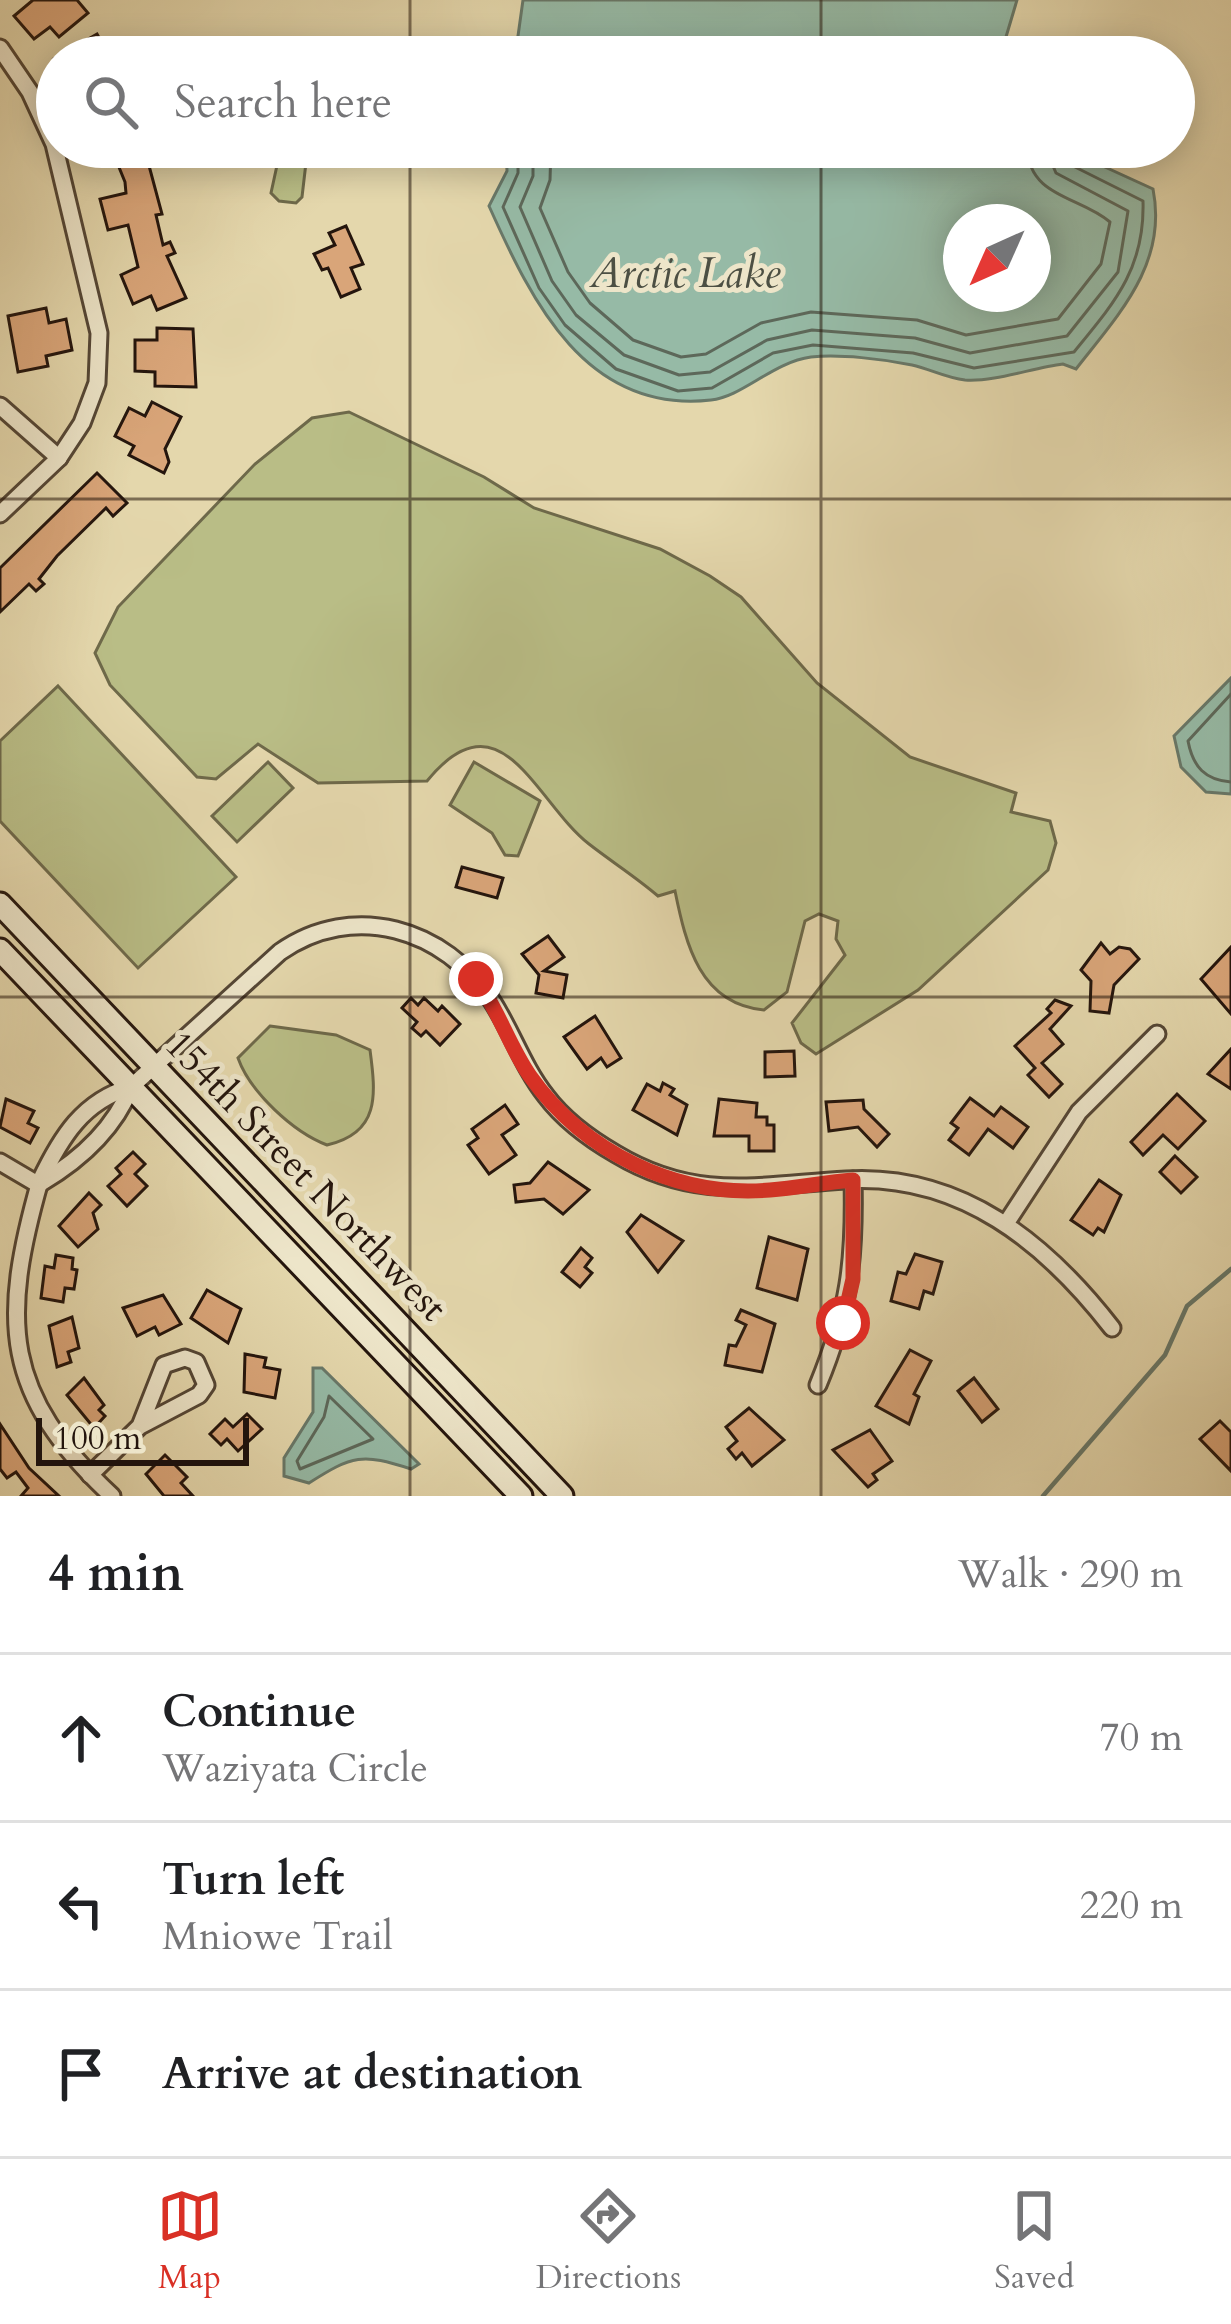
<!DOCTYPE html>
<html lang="en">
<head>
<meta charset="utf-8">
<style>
  :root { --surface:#fff; --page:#f2f2f2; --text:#202124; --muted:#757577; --line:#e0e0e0; --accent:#d93025 }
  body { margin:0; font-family:Cardo,serif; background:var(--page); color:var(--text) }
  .compass { position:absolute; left:943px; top:204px; width:108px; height:108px; border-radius:50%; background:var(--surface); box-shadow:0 6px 30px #0003; rotate:225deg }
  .scale { position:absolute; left:36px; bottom:30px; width:213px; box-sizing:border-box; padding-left:12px; border:6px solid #24150d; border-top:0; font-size:33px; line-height:42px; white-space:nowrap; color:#24150d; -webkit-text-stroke:9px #ede5c9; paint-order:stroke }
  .stop { position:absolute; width:36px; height:36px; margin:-27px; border:9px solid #d93025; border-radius:50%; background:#fff }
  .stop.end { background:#d93025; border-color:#fff; box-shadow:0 3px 12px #0008 }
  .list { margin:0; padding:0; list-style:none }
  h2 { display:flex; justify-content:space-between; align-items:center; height:156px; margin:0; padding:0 48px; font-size:51px }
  h2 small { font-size:39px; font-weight:400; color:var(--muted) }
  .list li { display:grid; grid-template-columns:78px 1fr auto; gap:36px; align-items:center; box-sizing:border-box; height:168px; padding:0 48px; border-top:3px solid var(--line) }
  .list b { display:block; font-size:45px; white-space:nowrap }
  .list p { margin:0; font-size:39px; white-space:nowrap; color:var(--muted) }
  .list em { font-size:39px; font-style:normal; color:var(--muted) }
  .icon { flex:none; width:66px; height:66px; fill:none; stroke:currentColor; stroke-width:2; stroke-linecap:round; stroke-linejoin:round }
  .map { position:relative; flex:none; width:1231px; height:1496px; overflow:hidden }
  .search { position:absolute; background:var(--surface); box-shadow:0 6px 30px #0003; left:36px; right:36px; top:36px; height:132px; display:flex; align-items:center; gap:30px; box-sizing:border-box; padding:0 42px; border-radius:66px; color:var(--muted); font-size:45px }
  .sheet { height:660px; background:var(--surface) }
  nav { display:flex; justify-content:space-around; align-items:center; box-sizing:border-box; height:168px; border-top:3px solid var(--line); background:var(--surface); font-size:33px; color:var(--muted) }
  nav a { display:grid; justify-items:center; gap:6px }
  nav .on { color:var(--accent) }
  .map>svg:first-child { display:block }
  .green { fill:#b9bd86; stroke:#6e694a; stroke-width:3 }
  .water { fill:#96baa6; stroke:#687869; stroke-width:3; fill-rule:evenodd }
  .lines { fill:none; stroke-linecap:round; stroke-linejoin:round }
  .shore { stroke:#5d685a; stroke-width:3 }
  .stream { stroke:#687869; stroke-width:4.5 }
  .building { fill:#d9a579; stroke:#24150d; stroke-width:3 }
  .street-casing { stroke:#544635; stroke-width:21 }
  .secondary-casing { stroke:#24150d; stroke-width:27 }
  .street { stroke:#ede5c9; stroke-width:15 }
  .secondary { stroke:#ede5c9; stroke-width:21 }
  .route { stroke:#d93025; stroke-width:15 }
  .grid { fill:none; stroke:#24150d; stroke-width:3; stroke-opacity:0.55 }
  .labels { text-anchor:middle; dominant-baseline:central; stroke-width:10; stroke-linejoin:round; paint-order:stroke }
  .street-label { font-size:39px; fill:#24150d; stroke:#ede5c9 }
  .water-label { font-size:42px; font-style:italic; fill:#4c4f43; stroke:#ede5c9 }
</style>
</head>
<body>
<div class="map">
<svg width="1231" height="1496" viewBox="0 0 1231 1496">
  <rect width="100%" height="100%" fill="#e4d7ac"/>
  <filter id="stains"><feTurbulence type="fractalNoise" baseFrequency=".00167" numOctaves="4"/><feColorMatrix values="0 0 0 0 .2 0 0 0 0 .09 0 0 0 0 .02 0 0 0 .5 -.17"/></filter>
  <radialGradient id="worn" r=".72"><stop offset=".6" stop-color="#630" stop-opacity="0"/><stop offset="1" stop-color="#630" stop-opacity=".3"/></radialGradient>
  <g class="green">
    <polygon points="281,147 300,148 307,154 302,197 296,203 279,201 271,193"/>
    <path d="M349 412 484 477 534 508 660 549 710 576 741 597 817 683 910 757 1016 793 1011 812 1050 821 1056 843 1048 870 918 990 816 1054 801 1043 792 1023 845 955 836 939 838 921 819 914 805 921 787 992 764 1010C700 1004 686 945 675 891L658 896C636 877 612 862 589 844 536 803 501 690 427 781L318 783 258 744 216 779 197 777 110 685 95 653 118 607 255 464 312 418Z"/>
    <polygon points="58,686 236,877 138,968 0,821 0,741"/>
    <polygon points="268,762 293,788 237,842 212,816"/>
    <polygon points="474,762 540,801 518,856 505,855 492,833 450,805"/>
    <path d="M270 1026 336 1035 370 1050C376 1095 380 1133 327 1145 293 1132 250 1092 238 1058Z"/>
  </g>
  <g class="water">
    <polygon points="523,0 1017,0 1000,57 507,57 518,36"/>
    <path d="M506 147H1061L1153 189C1168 264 1118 315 1076 369L1063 364C1032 368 994 382 965 380 946 378 930 369 912 365 883 359 840 354 811 357 773 362 742 397 711 400 586 414 532 302 489 206L507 171ZM961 222H1033V294H961Z"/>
    <polygon points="1231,678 1231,794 1206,792 1181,767 1174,736"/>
    <path d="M313 1368H322L419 1464 411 1469C362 1453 353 1455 309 1483L284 1476V1458L313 1412Z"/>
  </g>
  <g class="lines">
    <g class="shore">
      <path d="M518 147V173L503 207 539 288 565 325 616 369 678 391 712 388 773 353 813 345 913 353 974 368 1074 352C1114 303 1145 269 1143 201L1067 163 1060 147"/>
      <polyline points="533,147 533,176 520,207 552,281 576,315 624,355 679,375 710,372 767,340 812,330 915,338 970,353 1067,336 1118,272 1128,211 1056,173 1045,147"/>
      <path d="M551 147 550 180 540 208 568 272 590 303 633 340 681 357 706 354 761 323 811 312 917 320 966 335 1058 319 1101 264 1110 222C1080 196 1029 198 1027 147"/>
      <path d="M1231 694 1188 741C1193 767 1205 780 1231 782"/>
      <polygon points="329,1396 373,1439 300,1469 297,1461 324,1417"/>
    </g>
    <polyline class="stream" points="1043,1496 1165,1355 1187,1306 1231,1269"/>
  </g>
  <g class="building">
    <polygon points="33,0 77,0 88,13 59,37 50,27 34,39 14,16"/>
    <polygon points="97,34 110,57 57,57"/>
    <polygon points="90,147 144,147 162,214 156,215 163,245 170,242 175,253 167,256 186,298 157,310 151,296 133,304 121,275 138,267 128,225 108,230 100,199 126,193 125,182 114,155 96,162"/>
    <polygon points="346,226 363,264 351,268 360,289 341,297 328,268 322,270 314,254 335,245 329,233"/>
    <polygon points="46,308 49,323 66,319 72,350 46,356 48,366 18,372 8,316"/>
    <polygon points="157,328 193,329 196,387 155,386 155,372 135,371 135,340 157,340"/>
    <polygon points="152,402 181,417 165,449 169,462 164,473 129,455 134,446 115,436 129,408 145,416"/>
    <polygon points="97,473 127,503 113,516 106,508 57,556 39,579 44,584 36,591 29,584 0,612 0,568"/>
    <polygon points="462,867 503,878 497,898 456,887"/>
    <polygon points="548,936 564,957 544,971 567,975 563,998 536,993 539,975 522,954"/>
    <polygon points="1101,943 1110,954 1119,947 1130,949 1139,959 1114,985 1109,1013 1090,1011 1091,981 1081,970"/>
    <polygon points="1231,947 1231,1014 1201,979"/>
    <polygon points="411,998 418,1005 424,998 438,1011 442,1006 460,1024 440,1045 426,1031 421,1036 412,1028 417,1022 402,1008"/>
    <polygon points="1055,1000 1071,1006 1050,1029 1063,1044 1042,1063 1062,1084 1049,1097 1028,1075 1035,1068 1015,1046 1051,1013 1047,1009"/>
    <polygon points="595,1016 621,1058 607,1067 601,1058 587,1069 564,1037"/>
    <polygon points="1231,1049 1231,1089 1208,1074"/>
    <polygon points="794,1051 795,1076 765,1077 765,1052"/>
    <polygon points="663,1083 674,1089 670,1095 687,1105 677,1135 633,1110 647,1084 660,1091"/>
    <polygon points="1177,1094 1205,1121 1178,1149 1163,1135 1143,1155 1131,1142"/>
    <polygon points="970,1098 994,1116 1001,1107 1028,1127 1013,1148 988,1129 969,1155 949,1140 958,1128 951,1123"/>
    <polygon points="6,1099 34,1111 28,1123 38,1128 30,1143 0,1127"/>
    <polygon points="719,1099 757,1103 756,1117 767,1117 767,1125 774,1125 774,1151 749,1151 749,1136 714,1136"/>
    <polygon points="863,1100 864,1109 889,1134 877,1147 858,1127 829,1131 826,1102"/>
    <polygon points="505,1105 518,1124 502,1135 516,1155 489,1174 468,1145 478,1138 472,1129"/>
    <polygon points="133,1152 145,1164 135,1174 147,1186 127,1206 108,1186 121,1174 116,1168"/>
    <polygon points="1175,1156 1197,1177 1181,1193 1160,1172"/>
    <polygon points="548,1162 589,1190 563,1214 544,1199 516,1202 514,1185 530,1183"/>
    <polygon points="1099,1180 1121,1195 1104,1232 1098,1228 1093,1235 1071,1220"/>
    <polygon points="89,1193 101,1205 93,1213 98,1229 78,1247 59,1226"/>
    <polygon points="641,1215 683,1241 658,1272 627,1232"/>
    <polygon points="769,1237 808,1249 797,1300 757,1288"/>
    <polygon points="581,1248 592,1258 585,1267 592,1273 580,1287 562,1272"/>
    <polygon points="915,1254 942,1262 933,1294 924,1291 919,1309 891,1301 898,1272 906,1274"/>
    <polygon points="56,1255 73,1258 72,1269 77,1270 74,1289 65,1288 63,1302 41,1298 45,1266 54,1268"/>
    <polygon points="207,1290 241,1309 228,1343 191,1318"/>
    <polygon points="163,1295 181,1324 159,1335 155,1327 137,1336 123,1308"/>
    <polygon points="741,1310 775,1324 762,1372 725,1365 729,1345 736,1346 746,1325 736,1320"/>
    <polygon points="72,1317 79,1348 68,1352 71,1362 57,1367 49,1326"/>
    <polygon points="910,1350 931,1361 914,1394 919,1397 909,1424 876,1406"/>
    <polygon points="245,1354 266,1358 264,1367 280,1370 275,1398 244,1392"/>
    <polygon points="84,1378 104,1405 99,1410 105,1416 94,1428 67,1395"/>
    <polygon points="974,1378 998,1409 982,1422 958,1391"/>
    <polygon points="749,1408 784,1440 752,1466 742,1453 736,1459 728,1449 737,1441 726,1427"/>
    <polygon points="247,1414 262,1429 238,1451 227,1439 221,1445 210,1434 225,1419 233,1427"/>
    <polygon points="1220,1421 1231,1432 1231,1471 1200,1439"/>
    <polygon points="0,1424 29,1468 59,1496 21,1496 28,1488 16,1472 7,1478 0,1469"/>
    <polygon points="870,1430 892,1461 873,1474 877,1480 868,1487 833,1450"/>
    <polygon points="165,1455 187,1477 181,1483 193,1496 164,1496 146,1474"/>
  </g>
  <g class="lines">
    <defs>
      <g id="street">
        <polyline points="0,48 30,92 54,144 99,333 97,383 82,423 59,458 0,514"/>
        <polyline points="0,406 59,458"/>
        <polyline points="0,1162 39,1185"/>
        <path d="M41 1183C80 1160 114 1129 131 1087"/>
        <polyline points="1007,1222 1079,1112 1157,1034"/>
        <path d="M818 1385C849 1310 855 1261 853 1180"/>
        <polyline points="90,1475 140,1426 199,1395 206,1385 196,1362 185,1358 164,1365 140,1426"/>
        <path d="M112 1496C3 1394 0 1322 40 1181 61 1137 83 1101 131 1087L280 952C353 901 445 928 492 1001 512 1032 523 1067 546 1096 564 1120 590 1139 616 1154 696 1202 759 1185 846 1180 961 1173 1046 1243 1112 1328"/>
      </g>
      <g id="secondary">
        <polyline points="0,904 562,1496"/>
        <polyline points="0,950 521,1496"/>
      </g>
    </defs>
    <use href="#street" class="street-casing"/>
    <use href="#secondary" class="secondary-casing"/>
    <use href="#street" class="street"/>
    <use href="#secondary" class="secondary"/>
  </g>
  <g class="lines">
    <path class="route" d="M476 979C498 1009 509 1046 530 1076 584 1152 676 1198 770 1190 798 1188 825 1182 853 1180V1279L843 1323"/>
  </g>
  <path class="grid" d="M410 0V57M821 0V57M410 147V1496M821 147V1496M0 499H1231M0 997H1231"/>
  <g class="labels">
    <g class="street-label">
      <text transform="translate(306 1176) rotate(46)">154th Street Northwest</text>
    </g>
    <g class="water-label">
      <text x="685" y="273">Arctic Lake</text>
    </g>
  </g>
  <rect width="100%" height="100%" filter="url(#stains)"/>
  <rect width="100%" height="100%" fill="url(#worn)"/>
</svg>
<svg class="compass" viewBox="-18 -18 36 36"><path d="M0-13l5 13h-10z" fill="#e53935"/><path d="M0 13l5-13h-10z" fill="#757577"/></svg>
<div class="scale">100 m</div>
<div class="stop" style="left:843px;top:1323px"></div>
<div class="stop end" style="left:476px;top:979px"></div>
<div class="search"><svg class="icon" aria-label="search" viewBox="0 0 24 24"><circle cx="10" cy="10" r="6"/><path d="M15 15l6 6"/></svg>Search here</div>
</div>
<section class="sheet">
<h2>4 min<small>Walk · 290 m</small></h2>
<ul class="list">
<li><svg class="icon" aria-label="ahead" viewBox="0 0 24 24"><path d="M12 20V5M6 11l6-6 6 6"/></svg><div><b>Continue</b><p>Waziyata Circle</p></div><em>70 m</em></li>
<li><svg class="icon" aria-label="left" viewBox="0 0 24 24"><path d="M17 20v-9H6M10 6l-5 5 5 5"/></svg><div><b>Turn left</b><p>Mniowe Trail</p></div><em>220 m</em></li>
<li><svg class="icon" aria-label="arrive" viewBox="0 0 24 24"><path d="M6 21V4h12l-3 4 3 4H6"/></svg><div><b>Arrive at destination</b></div></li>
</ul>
</section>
<nav>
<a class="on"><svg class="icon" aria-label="map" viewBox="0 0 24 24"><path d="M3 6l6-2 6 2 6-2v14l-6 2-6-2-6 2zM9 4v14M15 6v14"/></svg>Map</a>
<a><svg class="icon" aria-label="directions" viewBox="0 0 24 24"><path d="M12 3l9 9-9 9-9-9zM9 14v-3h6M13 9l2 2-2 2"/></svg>Directions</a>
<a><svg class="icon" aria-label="saved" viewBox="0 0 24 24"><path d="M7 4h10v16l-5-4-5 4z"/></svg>Saved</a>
</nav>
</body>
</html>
